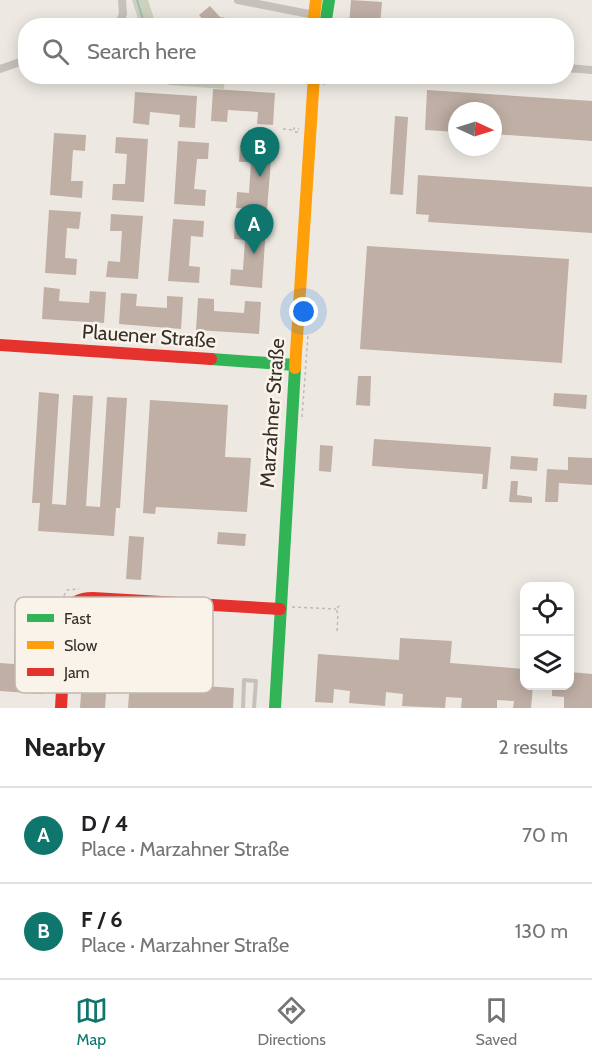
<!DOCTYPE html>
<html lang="en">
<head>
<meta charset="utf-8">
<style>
  :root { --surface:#fff; --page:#f2f2f2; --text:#202124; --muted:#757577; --line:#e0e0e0; --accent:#0f766e }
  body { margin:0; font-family:Cabin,sans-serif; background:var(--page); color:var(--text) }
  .controls { position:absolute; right:18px; bottom:18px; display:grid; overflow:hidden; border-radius:12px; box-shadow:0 3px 15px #0003 }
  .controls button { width:54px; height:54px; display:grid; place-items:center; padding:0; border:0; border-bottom:2px solid var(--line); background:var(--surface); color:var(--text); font:30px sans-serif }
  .compass { position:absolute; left:448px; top:102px; width:54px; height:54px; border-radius:50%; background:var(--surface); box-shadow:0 3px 15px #0003; rotate:94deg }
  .you { position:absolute; left:304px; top:312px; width:21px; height:21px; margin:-15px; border:4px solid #fff; border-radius:50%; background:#1a73e8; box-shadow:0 0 0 9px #1a73e833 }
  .badge { display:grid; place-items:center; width:39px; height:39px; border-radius:50%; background:var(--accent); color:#fff; font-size:20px; font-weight:700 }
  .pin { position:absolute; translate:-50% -50px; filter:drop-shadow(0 2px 3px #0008) }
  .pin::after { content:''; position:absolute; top:32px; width:21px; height:18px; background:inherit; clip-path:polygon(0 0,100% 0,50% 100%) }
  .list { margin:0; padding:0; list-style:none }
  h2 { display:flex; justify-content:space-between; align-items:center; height:78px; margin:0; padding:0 24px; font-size:26px }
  h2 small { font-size:20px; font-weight:400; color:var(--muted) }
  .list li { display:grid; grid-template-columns:39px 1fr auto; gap:18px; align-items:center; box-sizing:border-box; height:96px; padding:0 24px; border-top:2px solid var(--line) }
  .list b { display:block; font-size:22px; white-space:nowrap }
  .list p { margin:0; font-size:20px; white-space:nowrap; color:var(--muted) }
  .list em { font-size:20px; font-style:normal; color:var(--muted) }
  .icon { flex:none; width:33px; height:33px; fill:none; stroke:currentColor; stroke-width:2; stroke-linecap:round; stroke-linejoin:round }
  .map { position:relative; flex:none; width:592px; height:708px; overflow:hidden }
  .search { position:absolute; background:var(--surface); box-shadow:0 3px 15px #0003; left:18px; right:18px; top:18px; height:66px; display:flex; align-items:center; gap:15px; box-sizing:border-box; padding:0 21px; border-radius:24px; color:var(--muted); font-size:22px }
  .sheet { height:270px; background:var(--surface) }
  nav { display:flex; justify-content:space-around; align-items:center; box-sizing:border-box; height:84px; border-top:2px solid var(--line); background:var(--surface); font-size:16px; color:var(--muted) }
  nav a { display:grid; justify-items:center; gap:3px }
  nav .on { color:var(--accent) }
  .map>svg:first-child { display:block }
  .green { fill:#cdd2bd }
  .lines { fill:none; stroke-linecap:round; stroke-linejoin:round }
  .stream { stroke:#9fbbbd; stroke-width:2 }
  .building { fill:#bfafa5 }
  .path { stroke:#bfbab4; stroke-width:1.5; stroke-dasharray:3 3; stroke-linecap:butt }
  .lane { stroke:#c6c1bb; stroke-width:4 }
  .street { stroke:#c6c1bb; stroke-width:8 }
  .fast { stroke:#30b455; stroke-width:12 }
  .slow { stroke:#ff9f0a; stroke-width:12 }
  .jam { stroke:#e5322d; stroke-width:12 }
  .labels { text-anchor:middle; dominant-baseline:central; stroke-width:5; stroke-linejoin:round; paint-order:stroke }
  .street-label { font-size:20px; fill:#372f29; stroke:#f9f3ea }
  .key { fill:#f9f3ea; stroke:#bfb8b0; stroke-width:1.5 }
  .key-label { font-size:16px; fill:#372f29 }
</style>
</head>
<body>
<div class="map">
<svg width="592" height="708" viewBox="0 0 592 708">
  <rect width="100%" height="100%" fill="#ede9e2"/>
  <g class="green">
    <polygon points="132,0 148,0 156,25 140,25"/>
    <polygon points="164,77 225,77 224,89 169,85"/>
  </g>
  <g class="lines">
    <g class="stream">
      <polyline points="137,0 145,26"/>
      <polyline points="199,76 214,79"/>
    </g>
  </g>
  <g class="building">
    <polygon points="351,0 382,2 380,26 349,26"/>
    <polygon points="210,6 220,17 226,18 224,26 209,26 199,15"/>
    <polygon points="213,89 275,93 273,125 257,124 258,112 228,110 227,122 211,121"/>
    <polygon points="427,90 592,101 592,141 493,134 493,111 457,111 457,132 425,130"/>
    <polygon points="135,92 197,96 195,128 179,127 180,115 150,112 149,125 133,123"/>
    <polygon points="395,116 408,117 403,195 390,194"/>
    <polygon points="54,133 86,135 85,151 73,150 71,181 83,181 82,198 50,195"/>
    <polygon points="116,137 148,139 144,202 112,200 113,184 125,184 127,154 115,153"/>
    <polygon points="178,141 209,143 208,159 197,159 194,189 206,190 205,206 174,204"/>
    <polygon points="240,145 272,147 267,210 236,208 237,192 249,193 251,162 239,162"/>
    <polygon points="418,175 592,187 592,233 428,222 429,215 416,214"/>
    <polygon points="49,210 81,212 79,229 67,228 65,258 77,259 76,275 45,273"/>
    <polygon points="111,214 143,216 138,279 106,277 108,261 120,262 122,231 110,231"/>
    <polygon points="173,219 204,221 203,237 191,236 189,266 200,267 199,283 168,281"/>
    <polygon points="235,223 266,225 262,288 230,285 231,269 243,270 245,240 234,239"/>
    <polygon points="367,246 569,259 562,363 360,349"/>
    <polygon points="44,287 60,289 59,301 89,303 90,291 106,292 104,323 42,319"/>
    <polygon points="121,293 137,294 136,306 167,308 167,296 183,297 181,329 119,324"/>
    <polygon points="198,298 214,299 214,311 244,313 245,301 261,302 259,334 196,330"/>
    <polygon points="358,376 371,376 370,406 356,405"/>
    <polygon points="39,392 59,394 52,504 66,505 73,395 93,396 86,506 100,507 107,397 127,398 120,508 116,508 114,536 38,531 40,503 32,503"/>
    <polygon points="554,393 587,395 586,409 553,406"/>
    <polygon points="150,400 228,405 225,457 251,458 247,512 156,507 155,514 143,513"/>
    <polygon points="374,439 491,447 487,489 482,489 483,474 372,466"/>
    <polygon points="320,445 333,446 331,472 319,471"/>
    <polygon points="511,456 538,458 537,471 510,469"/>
    <polygon points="568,457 592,458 592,485 559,483 558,502 545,502 547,469 568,470"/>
    <polygon points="511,481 518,481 517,495 532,497 532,503 509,502"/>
    <polygon points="218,532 246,534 245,546 217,544"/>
    <polygon points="129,536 144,537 141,580 126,579"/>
    <polygon points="16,602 32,603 30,621 36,621 35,624 38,624 38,629 45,630 44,645 32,644 32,649 30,649 29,665 45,666 43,694 0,691 0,663 14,664"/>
    <polygon points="86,625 111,626 105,708 80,708"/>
    <polygon points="400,638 452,641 450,663 525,669 525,686 533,686 531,708 513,708 514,701 497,700 497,708 461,708 462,698 446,697 445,708 402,706 403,694 386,692 385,706 349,703 350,691 334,689 333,703 315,702 318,654 399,660"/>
    <polygon points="570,672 592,674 592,708 564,708 564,697 552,696 552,686 570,686"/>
    <polygon points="130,681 234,688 233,708 128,708"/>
  </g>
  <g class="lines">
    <g class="path">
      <polyline points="382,26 382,23"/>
      <polyline points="324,85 325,76"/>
      <polyline points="283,129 293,130"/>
      <polyline points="298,132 294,132 294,128 299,129"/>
      <polyline points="302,417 308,335"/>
      <polyline points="61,601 67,590 79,589"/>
      <polyline points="292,607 336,609"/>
      <polyline points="38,627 46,622"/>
      <polyline points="337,631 338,614 336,609 341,604"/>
    </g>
    <polyline class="lane" points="243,708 244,680 256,681 254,708"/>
    <g class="street">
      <polyline points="238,0 314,15"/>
      <polyline points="118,26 123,14 122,0"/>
      <polyline points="566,68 592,70"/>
      <polyline points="0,69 26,60"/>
    </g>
    <g class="fast">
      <polyline points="325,26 329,0"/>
      <polyline points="211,359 295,365"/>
      <polyline points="275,708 295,368"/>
    </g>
    <g class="slow">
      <polyline points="313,26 316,0"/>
      <polyline points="295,368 314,76"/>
    </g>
    <g class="jam">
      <polyline points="0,345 211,359"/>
      <path d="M61 708 66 615C70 602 80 598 93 598L280 609"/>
    </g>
  </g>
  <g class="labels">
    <g class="street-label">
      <text transform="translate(149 336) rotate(4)">Plauener Straße</text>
      <text transform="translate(272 413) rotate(-86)">Marzahner Straße</text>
    </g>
  </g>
  <rect x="15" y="597" width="198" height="96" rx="9" class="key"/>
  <rect x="27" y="614" width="27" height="8" fill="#30b455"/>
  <rect x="27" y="641" width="27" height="8" fill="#ff9f0a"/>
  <rect x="27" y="668" width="27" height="8" fill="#e5322d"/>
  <g class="key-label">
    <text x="64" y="624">Fast</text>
    <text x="64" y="651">Slow</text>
    <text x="64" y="678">Jam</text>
  </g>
</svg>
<div class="controls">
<button><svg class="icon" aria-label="locate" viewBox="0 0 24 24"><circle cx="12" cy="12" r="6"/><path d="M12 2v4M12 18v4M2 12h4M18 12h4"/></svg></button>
<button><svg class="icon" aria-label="layers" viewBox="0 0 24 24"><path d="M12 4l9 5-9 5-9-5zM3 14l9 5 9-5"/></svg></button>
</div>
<svg class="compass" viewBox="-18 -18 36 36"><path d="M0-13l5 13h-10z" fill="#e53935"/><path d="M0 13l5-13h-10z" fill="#757577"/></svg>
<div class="you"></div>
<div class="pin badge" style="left:254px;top:254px">A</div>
<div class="pin badge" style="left:260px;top:177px">B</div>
<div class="search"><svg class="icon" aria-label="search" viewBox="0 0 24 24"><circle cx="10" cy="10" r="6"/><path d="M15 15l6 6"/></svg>Search here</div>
</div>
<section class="sheet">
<h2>Nearby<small>2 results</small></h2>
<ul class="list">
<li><span class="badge">A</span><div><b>D / 4</b><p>Place · Marzahner Straße</p></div><em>70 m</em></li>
<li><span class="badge">B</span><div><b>F / 6</b><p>Place · Marzahner Straße</p></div><em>130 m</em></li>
</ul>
</section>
<nav>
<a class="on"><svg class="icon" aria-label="map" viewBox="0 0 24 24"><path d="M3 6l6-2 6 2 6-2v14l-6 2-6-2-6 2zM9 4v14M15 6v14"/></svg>Map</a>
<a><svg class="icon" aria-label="directions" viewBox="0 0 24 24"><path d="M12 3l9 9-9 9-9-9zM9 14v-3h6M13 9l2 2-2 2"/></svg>Directions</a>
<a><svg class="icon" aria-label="saved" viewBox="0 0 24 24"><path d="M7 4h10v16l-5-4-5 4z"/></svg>Saved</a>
</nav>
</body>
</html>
